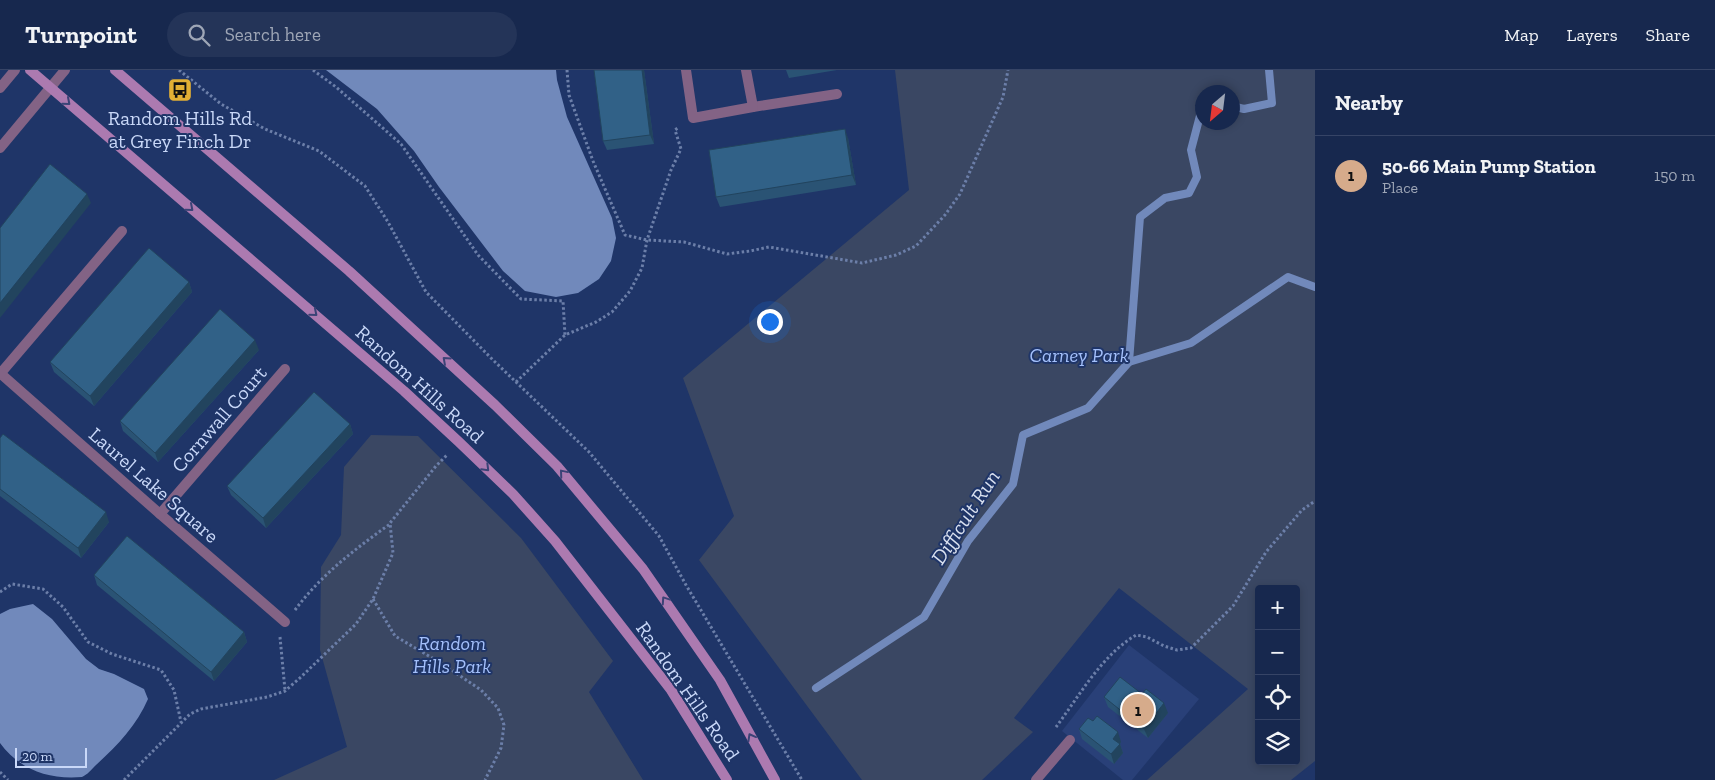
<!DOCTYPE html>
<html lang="en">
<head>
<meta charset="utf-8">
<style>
  :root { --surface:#17284e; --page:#243458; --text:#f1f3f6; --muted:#9ea6b6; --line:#364466; --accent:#d6ab8b }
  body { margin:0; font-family:"Zilla Slab",serif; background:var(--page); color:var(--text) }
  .controls { position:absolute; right:15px; bottom:15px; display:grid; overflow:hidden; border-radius:5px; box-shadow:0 2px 8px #0003 }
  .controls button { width:45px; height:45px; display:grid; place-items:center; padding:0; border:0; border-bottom:1px solid var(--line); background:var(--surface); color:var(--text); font:25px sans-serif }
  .compass { position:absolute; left:1195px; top:15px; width:45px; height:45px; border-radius:50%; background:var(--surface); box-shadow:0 2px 8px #0003; rotate:208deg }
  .scale { position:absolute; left:15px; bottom:12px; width:72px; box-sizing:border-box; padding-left:5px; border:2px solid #c9d8f8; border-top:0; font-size:14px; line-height:18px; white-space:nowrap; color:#c9d8f8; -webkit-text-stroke:4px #1f3568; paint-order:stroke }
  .you { position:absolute; left:769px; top:251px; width:18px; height:18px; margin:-12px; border:4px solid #fff; border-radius:50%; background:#1a73e8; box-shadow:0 0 0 8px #1a73e833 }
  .badge { display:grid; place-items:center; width:32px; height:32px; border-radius:50%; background:var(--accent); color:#111; font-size:16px; font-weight:700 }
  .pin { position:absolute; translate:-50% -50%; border:2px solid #fff; box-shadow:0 1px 5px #0006 }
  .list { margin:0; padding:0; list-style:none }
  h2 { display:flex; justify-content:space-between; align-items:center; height:65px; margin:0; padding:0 20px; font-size:21px }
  h2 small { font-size:16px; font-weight:400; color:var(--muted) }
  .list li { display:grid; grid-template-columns:32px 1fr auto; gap:15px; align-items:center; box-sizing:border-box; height:80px; padding:0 20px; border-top:1px solid var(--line) }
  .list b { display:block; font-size:19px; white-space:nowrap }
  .list p { margin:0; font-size:16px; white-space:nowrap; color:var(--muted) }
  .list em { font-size:16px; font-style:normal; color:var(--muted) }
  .icon { flex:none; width:28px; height:28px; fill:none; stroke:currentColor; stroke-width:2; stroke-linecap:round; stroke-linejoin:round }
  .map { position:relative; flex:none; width:1315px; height:710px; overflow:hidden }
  header { display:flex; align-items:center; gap:30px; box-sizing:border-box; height:70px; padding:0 25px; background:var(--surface); border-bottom:1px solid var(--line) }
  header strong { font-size:24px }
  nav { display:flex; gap:28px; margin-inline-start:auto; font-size:18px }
  .search { width:350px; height:45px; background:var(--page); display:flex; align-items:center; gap:12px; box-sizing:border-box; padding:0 18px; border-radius:28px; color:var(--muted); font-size:19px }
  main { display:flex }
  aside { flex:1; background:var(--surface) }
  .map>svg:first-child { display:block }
  .built { fill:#294078 }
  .green { fill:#3a4763; fill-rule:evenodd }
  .water { fill:#7189bb }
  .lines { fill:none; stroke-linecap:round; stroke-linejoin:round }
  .stream { stroke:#7189bb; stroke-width:8 }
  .path { stroke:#6c7fa9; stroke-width:3; stroke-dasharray:2.5 2.5; stroke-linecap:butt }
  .lane { stroke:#836385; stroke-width:10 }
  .street { stroke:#836385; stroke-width:10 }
  .secondary { stroke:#ac7ab0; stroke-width:10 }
  .wall { fill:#2a5374 }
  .shaded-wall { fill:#22445e }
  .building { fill:#316187; stroke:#22445e }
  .oneway { stroke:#3b4376 }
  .labels { text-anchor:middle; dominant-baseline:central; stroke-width:4; stroke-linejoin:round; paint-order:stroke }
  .poi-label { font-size:20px; fill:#c9d8f8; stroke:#1f3568 }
  .park-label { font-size:20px; font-style:italic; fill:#a4c0fb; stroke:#1f3568 }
  .street-label { font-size:20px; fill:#c9d8f8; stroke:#1f3568 }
  .water-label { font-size:21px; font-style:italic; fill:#dae1f0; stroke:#1f3568 }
</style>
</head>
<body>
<header>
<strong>Turnpoint</strong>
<div class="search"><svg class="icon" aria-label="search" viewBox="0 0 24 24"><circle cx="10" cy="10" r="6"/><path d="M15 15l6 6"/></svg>Search here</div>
<nav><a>Map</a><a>Layers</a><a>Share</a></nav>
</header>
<main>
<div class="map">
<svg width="1315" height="710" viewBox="0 0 1315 710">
  <rect width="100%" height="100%" fill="#1f3568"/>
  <polygon class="built" points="1129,575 1199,629 1132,710 1123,710 1062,661"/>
  <g class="green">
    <path d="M895 0H1315V691L1291 710H1147L1248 619 1119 518 1014 648 1033 662 982 710H862L699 490 734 446 683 308 909 120ZM1202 22H1232V52H1202ZM1259 519H1296V691H1259Z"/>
    <polygon points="371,365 418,366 521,468 613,591 589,622 643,710 274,710 347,677 320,580 321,497 341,465 344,397"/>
  </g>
  <g class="water">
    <polygon points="326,0 556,0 557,10 567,47 612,148 616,168 611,191 599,209 578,223 556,227 525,221 503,201 439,117 414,81 377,39"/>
    <path d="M33 534 52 549 86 589 99 599 114 604 144 619 148 629C137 655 117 676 96 695 92 699 87 705 82 707 48 710 19 699 0 673V544L10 539Z"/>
  </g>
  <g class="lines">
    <g class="stream">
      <polyline points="1232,36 1244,39 1272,33 1269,0"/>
      <polyline points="1129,292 1140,147 1165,128 1189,123 1197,107 1191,80 1202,38"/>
      <polyline points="816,618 924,547 968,471 1013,414 1023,365 1088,338 1129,292 1191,273 1288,207 1315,217"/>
    </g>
    <g class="path">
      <polyline points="179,0 221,34 265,59 319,81 365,116 388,152 426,222 493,290 589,382 659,466 686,515 802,710"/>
      <polyline points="313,0 336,17 401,74 478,185 521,229 563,231 565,265"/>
      <polyline points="567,0 569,25 593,91 625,165 647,170 684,172 727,184 750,181 769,177 862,193 896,185 916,176 945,145 960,124 1003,27 1008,0"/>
      <polyline points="516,312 565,265 596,252 612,242 630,221 642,198 647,170 671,100 681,79 675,60 679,57"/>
      <polyline points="0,522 12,514 43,519 63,537 88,572 112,584 161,600 174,620 181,652"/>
      <polyline points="373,529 395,566 444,595 481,620 498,638 504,655 501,678 485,710"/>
      <path d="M295 540C321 505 355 479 390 454"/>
      <polyline points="280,567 285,620"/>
      <path d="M1056 657C1080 625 1101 586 1136 565L1147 567 1164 576 1177 580 1191 578 1233 536 1266 482 1302 440 1315 431"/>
      <polyline points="0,702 8,710"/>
      <polyline points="124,710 190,644 201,639 267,627 285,621 301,607 356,554 373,529 393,483 390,453 436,396 447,385"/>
    </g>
    <g class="lane">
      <polyline points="753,37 837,24"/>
      <polyline points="1036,710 1070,670"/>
    </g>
    <g class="street">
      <polyline points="686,0 693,48 753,37 746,0"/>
      <polyline points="0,18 15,0"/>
      <polyline points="0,78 65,0"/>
      <polyline points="0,303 160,444 285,552"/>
      <polyline points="0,304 122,161"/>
      <polyline points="160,444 285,299"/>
    </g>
    <g class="secondary">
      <polyline points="30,0 404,321 459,372 513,424 555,471 671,620 727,710"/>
      <polyline points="115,0 349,201 495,335 557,396 643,499 720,610 775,710"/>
    </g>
  </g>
  <g class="wall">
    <polygon points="644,0 654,74 607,80 603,71"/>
    <polygon points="786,0 837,0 789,8"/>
    <polygon points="848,68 856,115 720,137 716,127"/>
    <polygon points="189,212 192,222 94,336 54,302 50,292"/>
    <polygon points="259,280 158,392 123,361 120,351"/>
    <polygon points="350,354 353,364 266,458 231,425 227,416"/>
    <polygon points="0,368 109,452 81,488 0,426"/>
    <polygon points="94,505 244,562 247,572 214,611 97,515"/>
    <polygon points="1104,627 1168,643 1148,668 1108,637"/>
    <polygon points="1079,659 1121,672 1120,674 1123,683 1114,694 1082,669"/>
  </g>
  <g class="shaded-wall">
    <polygon points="642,0 644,0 654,74 650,65"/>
    <polygon points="845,59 848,68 856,115 852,105"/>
    <polygon points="87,124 91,133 0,248 0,233"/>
    <polygon points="189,212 192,222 94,336 90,326"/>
    <polygon points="255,270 259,280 158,392 155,383"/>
    <polygon points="350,354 353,364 266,458 263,448"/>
    <polygon points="106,442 109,452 81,488 78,478"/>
    <polygon points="244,562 247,572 214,611 211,602"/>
    <polygon points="1164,633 1168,643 1148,668 1144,659"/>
    <polygon points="1118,662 1121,672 1120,674 1123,683 1114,694 1111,684 1113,669"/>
  </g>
  <g class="building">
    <polygon points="594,0 642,0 650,65 603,71"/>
    <polygon points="845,59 852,105 716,127 709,80"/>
    <polygon points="50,94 87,124 0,233 0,158"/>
    <polygon points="149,178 189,212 90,326 50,292"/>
    <polygon points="220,239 255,270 155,383 120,351"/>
    <polygon points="314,322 350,354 263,448 227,416"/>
    <polygon points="3,364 106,442 78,478 0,419 0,368"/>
    <polygon points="127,466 244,562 211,602 94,505"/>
    <polygon points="1120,607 1142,624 1146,619 1164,633 1144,659 1104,627"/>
    <polygon points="1097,646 1118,662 1113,669 1120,674 1111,684 1079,659 1088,648 1093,651"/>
  </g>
  <defs><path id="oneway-chevron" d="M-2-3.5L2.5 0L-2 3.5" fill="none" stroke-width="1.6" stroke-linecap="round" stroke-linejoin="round" transform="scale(1.25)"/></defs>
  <g class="oneway">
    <use href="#oneway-chevron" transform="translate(67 32) rotate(41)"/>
    <use href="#oneway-chevron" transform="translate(190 138) rotate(41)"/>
    <use href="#oneway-chevron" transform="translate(314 243) rotate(40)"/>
    <use href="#oneway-chevron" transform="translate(446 290) rotate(-138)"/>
    <use href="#oneway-chevron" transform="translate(486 398) rotate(45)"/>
    <use href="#oneway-chevron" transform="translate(563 403) rotate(-130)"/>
    <use href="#oneway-chevron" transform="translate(665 530) rotate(-124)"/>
    <use href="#oneway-chevron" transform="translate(751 667) rotate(-119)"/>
  </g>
  <defs>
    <symbol id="bus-square" viewBox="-11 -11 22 22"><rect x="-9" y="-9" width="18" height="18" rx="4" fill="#e2af34" stroke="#1f3568"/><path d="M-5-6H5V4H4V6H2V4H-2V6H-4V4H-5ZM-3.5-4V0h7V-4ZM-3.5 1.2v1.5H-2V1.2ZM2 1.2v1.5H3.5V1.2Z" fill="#111"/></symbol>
  </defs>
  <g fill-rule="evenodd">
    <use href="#bus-square" x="166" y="6" width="28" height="28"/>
  </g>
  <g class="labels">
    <g class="poi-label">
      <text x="180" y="48">Random Hills Rd<tspan x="180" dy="23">at Grey Finch Dr</tspan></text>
    </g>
    <g class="park-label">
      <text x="1079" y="285">Carney Park</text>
      <text x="452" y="573">Random<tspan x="452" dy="23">Hills Park</tspan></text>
    </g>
    <g class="street-label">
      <text transform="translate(420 314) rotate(42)">Random Hills Road</text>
      <text transform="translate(219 349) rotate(-49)">Cornwall Court</text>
      <text transform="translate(154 415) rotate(41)">Laurel Lake Square</text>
      <text transform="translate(688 621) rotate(55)">Random Hills Road</text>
    </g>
    <g class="water-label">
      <text transform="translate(965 447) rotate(-57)">Difficult Run</text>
    </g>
  </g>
</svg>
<div class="controls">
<button>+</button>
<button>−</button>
<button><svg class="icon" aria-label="locate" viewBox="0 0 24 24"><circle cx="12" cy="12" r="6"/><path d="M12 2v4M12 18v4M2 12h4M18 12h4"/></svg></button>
<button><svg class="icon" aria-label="layers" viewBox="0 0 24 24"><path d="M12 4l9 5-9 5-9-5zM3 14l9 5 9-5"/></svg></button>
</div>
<svg class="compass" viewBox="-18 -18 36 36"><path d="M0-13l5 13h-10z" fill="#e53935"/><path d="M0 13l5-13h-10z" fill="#9ea6b6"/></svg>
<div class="scale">20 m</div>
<div class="you"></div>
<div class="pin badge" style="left:1138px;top:640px">1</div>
</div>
<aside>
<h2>Nearby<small></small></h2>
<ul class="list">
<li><span class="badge">1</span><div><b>50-66 Main Pump Station</b><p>Place</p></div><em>150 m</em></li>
</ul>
</aside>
</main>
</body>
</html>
